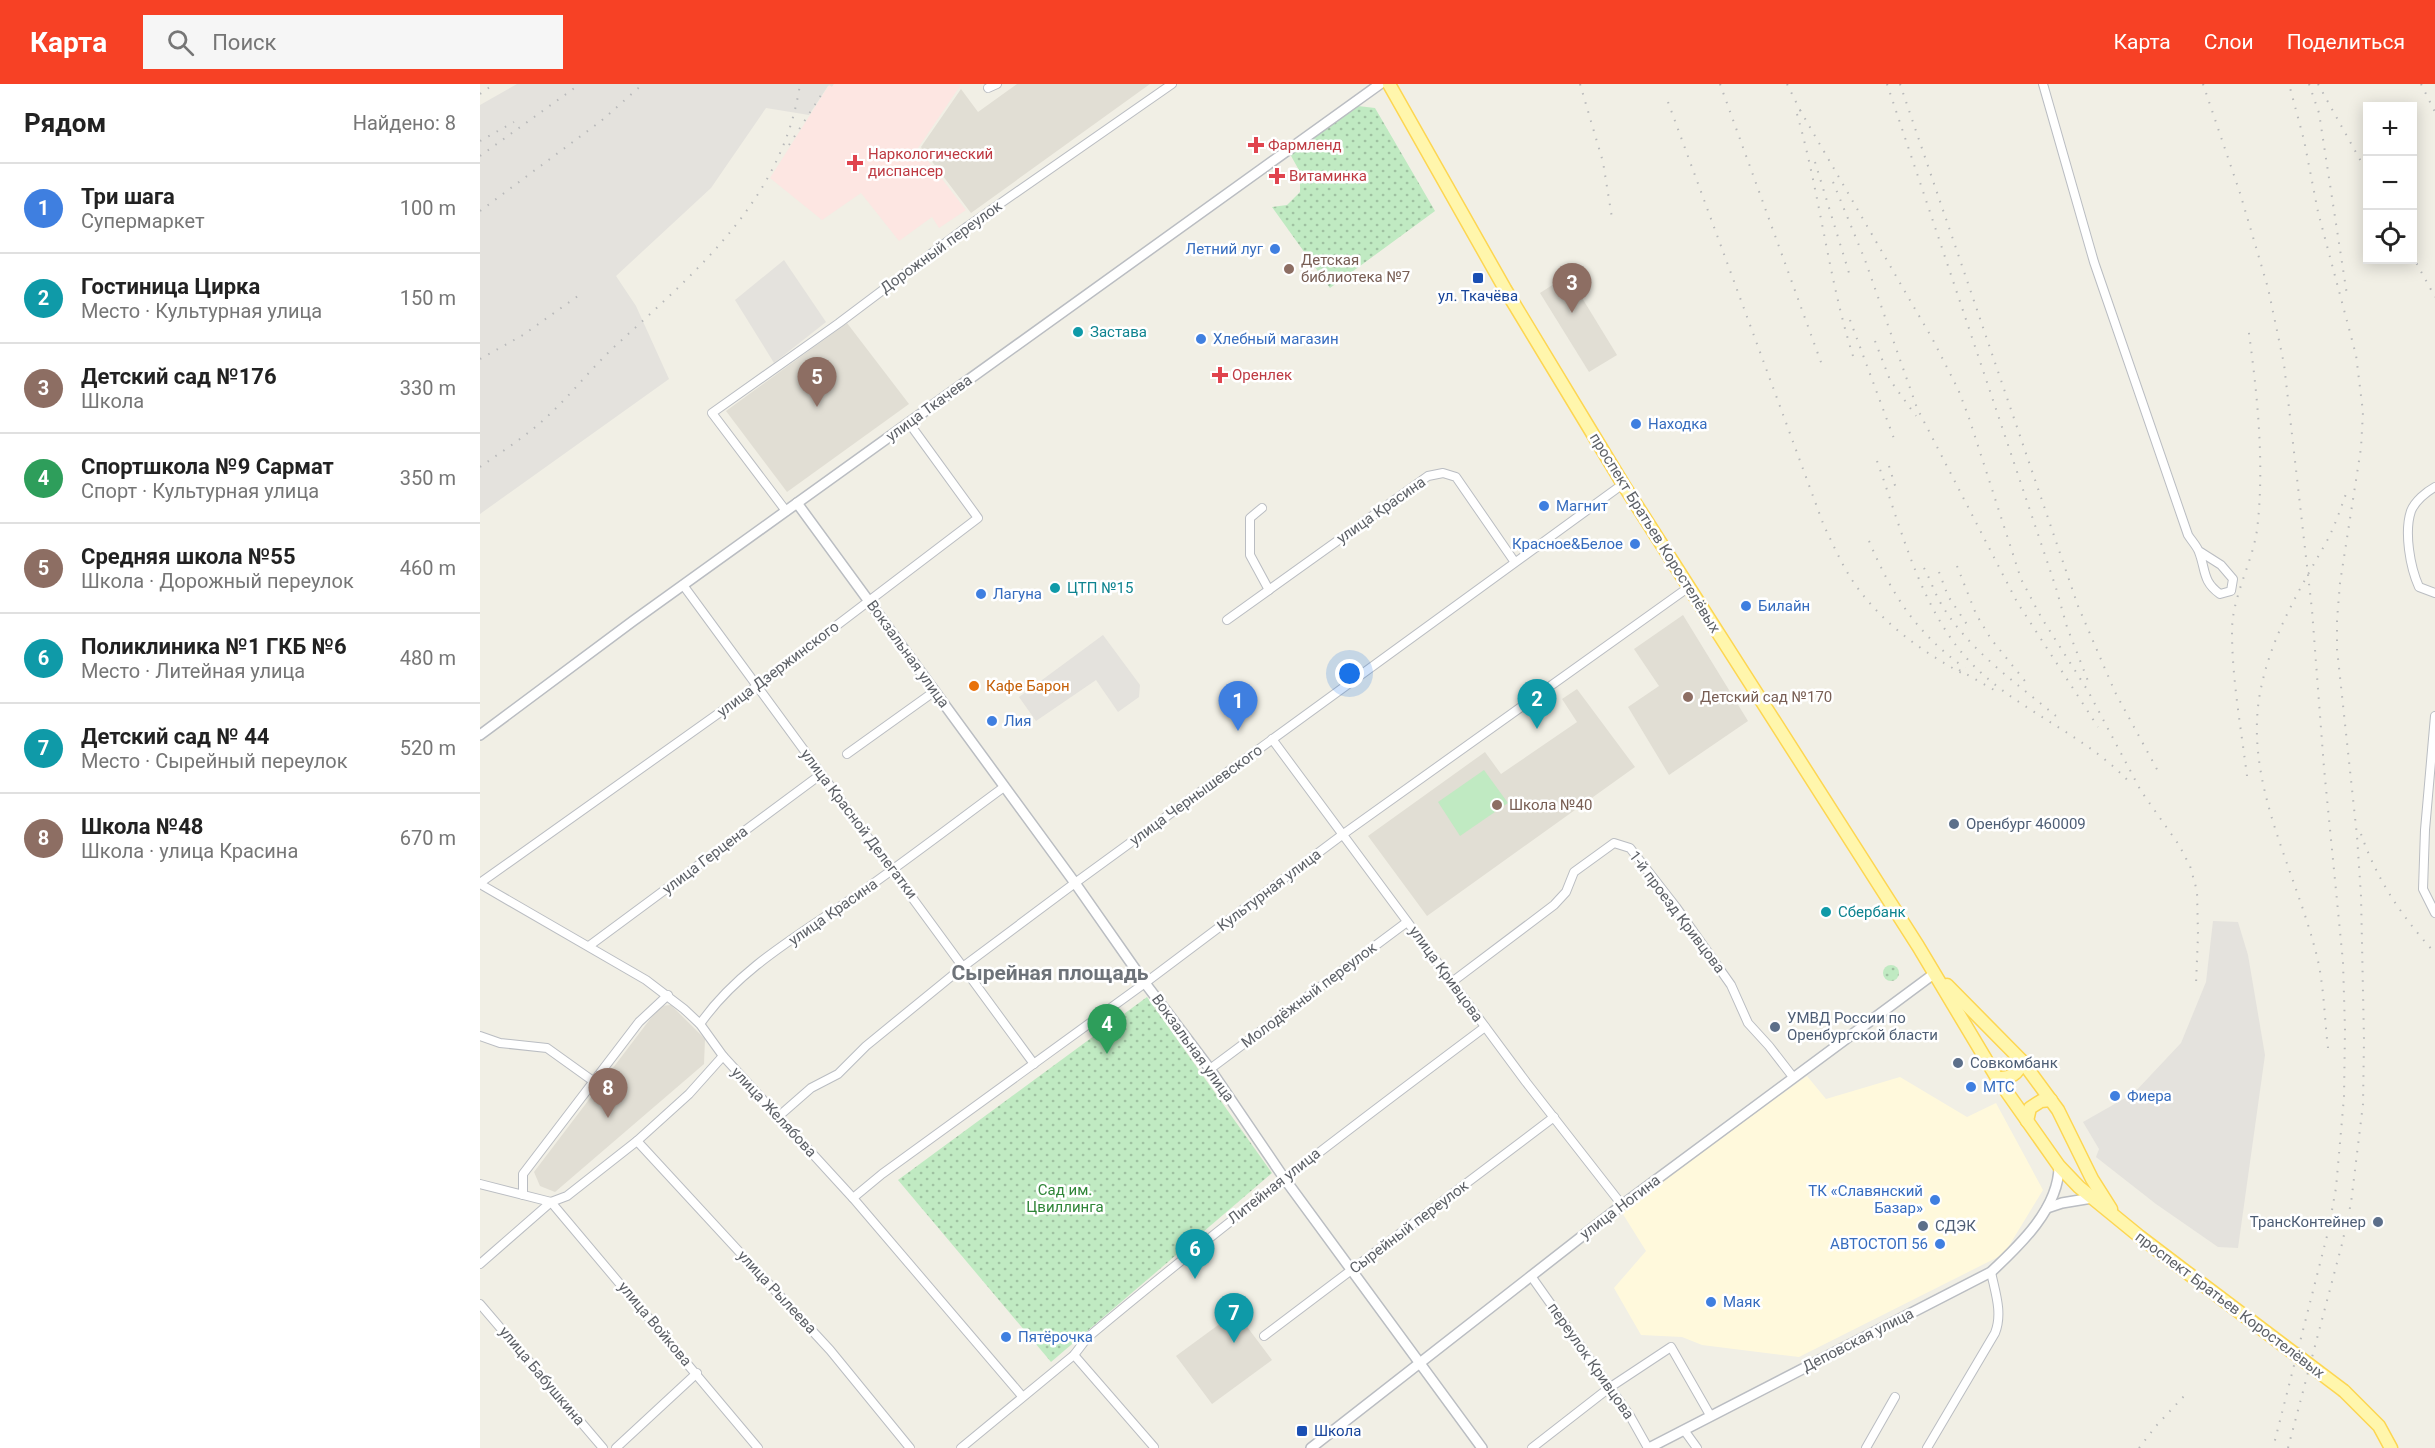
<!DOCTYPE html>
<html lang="ru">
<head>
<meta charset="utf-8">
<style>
  :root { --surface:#fff; --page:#f6f6f6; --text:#222; --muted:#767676; --line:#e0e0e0; --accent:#f74125 }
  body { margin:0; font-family:Roboto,sans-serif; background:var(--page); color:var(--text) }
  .controls { position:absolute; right:18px; top:18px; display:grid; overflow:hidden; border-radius:0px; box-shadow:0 3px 15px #0003 }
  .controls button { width:54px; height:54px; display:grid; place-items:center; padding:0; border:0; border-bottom:2px solid var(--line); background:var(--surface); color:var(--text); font:30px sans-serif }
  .you { position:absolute; left:870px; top:590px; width:21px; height:21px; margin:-15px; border:4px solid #fff; border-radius:50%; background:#1a73e8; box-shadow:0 0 0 9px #1a73e833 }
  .badge { display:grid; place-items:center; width:39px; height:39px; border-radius:50%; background:var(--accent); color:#fff; font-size:20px; font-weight:700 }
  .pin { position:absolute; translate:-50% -50px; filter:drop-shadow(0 2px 3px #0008) }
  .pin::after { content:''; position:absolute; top:32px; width:21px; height:18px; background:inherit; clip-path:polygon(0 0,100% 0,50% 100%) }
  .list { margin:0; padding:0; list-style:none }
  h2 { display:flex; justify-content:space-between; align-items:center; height:78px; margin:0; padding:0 24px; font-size:26px }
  h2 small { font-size:20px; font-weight:400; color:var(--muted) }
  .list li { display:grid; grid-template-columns:39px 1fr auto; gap:18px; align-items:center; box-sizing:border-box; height:90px; padding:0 24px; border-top:2px solid var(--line) }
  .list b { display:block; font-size:22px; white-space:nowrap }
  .list p { margin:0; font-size:20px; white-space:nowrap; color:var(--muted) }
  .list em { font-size:20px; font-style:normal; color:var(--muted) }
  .icon { flex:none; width:33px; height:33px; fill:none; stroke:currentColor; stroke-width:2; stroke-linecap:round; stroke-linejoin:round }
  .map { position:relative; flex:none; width:1955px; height:1364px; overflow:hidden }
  header { display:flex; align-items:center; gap:36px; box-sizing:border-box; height:84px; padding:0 30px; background:var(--accent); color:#fff }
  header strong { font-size:28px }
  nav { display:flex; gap:33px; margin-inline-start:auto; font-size:21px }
  .search { width:420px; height:54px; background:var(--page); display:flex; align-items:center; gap:15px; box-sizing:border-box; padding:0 21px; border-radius:0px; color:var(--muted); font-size:22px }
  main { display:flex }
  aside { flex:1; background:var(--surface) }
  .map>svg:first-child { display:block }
  .commercial { fill:#fff9dc }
  .industrial { fill:#e4e2dd }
  .education { fill:#e1ded4 }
  .medical { fill:#fde6e2 }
  .park { fill:url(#park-dots) }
  .pitch { fill:#c0eac2 }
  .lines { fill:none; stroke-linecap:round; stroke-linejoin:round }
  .minor-casing { stroke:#babdc2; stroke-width:10 }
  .tertiary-casing { stroke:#babdc2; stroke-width:12 }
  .primary-casing { stroke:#fdd652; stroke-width:15 }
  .minor { stroke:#fff; stroke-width:8 }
  .tertiary { stroke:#fff; stroke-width:9 }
  .primary { stroke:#fff6ac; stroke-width:12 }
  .rail { stroke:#b8b9ba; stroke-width:2; stroke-dasharray:1.5 8; stroke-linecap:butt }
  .primary-bridge-casing { stroke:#fdd652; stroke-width:15; stroke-linecap:butt }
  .primary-bridge { stroke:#fff6ac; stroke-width:12 }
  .health-dot { fill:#e0444e; stroke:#fff; stroke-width:2 }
  .shop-dot { fill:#3f7fe0; stroke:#fff; stroke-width:2 }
  .education-dot { fill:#8d6e63; stroke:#fff; stroke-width:2 }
  .transit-dot { fill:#1a4fb4; stroke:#fff; stroke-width:2 }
  .culture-dot { fill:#0f9aa8; stroke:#fff; stroke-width:2 }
  .food-dot { fill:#e8710a; stroke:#fff; stroke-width:2 }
  .service-dot { fill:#5c6f8a; stroke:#fff; stroke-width:2 }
  .labels { text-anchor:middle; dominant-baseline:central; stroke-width:5; stroke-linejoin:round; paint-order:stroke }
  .health-label { font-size:15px; fill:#be3a42; stroke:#fff; text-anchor:start }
  .street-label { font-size:15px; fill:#5d6167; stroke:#fff }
  .shop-label { font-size:15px; fill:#366cbe; stroke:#fff; text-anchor:start }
  .education-label { font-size:15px; fill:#785e54; stroke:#fff; text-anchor:start }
  .transit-label { font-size:15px; fill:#164399; stroke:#fff }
  .culture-label { font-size:15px; fill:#0d838f; stroke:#fff; text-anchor:start }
  .food-label { font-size:15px; fill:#c56008; stroke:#fff; text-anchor:start }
  .service-label { font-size:15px; fill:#4e5e75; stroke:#fff; text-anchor:start }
  .park-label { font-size:15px; fill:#2e8537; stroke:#fff }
  .district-label { font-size:21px; font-weight:bold; fill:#6e7379; stroke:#fff }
</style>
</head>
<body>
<header>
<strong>Карта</strong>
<div class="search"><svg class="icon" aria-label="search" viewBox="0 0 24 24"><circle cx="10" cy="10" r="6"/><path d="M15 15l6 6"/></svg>Поиск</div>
<nav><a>Карта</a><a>Слои</a><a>Поделиться</a></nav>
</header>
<main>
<aside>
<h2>Рядом<small>Найдено: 8</small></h2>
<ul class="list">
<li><span class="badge" style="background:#3f7fe0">1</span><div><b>Три шага</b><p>Супермаркет</p></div><em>100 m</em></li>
<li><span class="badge" style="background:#0f9aa8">2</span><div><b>Гостиница Цирка</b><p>Место · Культурная улица</p></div><em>150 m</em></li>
<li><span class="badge" style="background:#8d6e63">3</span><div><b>Детский сад №176</b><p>Школа</p></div><em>330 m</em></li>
<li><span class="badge" style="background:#2e9e5b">4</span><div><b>Спортшкола №9 Сармат</b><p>Спорт · Культурная улица</p></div><em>350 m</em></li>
<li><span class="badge" style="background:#8d6e63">5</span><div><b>Средняя школа №55</b><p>Школа · Дорожный переулок</p></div><em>460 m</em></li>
<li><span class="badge" style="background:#0f9aa8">6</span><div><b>Поликлиника №1 ГКБ №6</b><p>Место · Литейная улица</p></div><em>480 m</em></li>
<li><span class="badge" style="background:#0f9aa8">7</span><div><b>Детский сад № 44</b><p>Место · Сырейный переулок</p></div><em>520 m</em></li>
<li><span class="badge" style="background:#8d6e63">8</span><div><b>Школа №48</b><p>Школа · улица Красина</p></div><em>670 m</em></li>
</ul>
</aside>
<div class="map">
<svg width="1955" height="1364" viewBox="0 0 1955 1364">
  <defs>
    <pattern id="park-dots" width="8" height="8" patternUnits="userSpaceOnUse" patternTransform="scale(1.5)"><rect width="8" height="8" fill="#c0eac2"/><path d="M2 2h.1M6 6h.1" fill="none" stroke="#9fc1a1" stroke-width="1.8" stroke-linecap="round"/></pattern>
  </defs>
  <rect width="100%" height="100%" fill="#f1efe5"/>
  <polygon class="commercial" points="1327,992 1346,1015 1420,993 1487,1033 1516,1019 1563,1106 1524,1170 1319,1273 1222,1261 1202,1253 1161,1251 1134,1204 1166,1167 1141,1127"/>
  <g class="industrial">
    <polygon points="37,0 354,0 352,3 348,2 329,31 286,24 231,104 136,192 156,222 189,295 0,430 0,21"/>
    <polygon points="304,176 346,238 294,279 255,216"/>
    <polygon points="623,551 660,601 659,613 638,628 616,596 556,637 539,613"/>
    <polygon points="1733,837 1758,838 1768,871 1785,971 1758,1164 1738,1163 1676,1120 1616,1073 1619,1065 1603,1038 1654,1009 1701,959 1726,898"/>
  </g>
  <g class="education">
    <polygon points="537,0 670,0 491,129 441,63 481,5 498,28"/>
    <polygon points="1088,191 1137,271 1109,288 1060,209"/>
    <polygon points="367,239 429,320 307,408 246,327"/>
    <polygon points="1203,531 1268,637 1189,691 1148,623 1179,602 1154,565"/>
    <polygon points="1097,605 1155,683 947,832 888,752 1005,668 1021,690 1097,638 1082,615"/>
    <polygon points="191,921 225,955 224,980 75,1108 60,1102 54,1088 180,922"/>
    <polygon points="756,1228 792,1276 732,1320 696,1272"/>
  </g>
  <polygon class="medical" points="354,0 479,0 480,2 438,64 486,126 459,144 452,133 419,157 381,109 342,136 290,94 349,1 352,3"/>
  <g class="park">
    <polygon points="878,22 895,24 955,127 850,204 792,123 807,121 820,108 820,88 810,70"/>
    <circle cx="1411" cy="889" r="8"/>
    <polygon points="667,913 792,1089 571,1278 418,1096"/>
  </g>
  <polygon class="pitch" points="1004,686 1028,719 980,752 958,718"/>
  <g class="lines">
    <defs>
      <g id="minor">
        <path d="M1563 0 1614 178 1708 451C1711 456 1717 462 1719 468 1726 486 1722 497 1740 510L1751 507 1753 495 1741 481 1719 467"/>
        <polyline points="508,4 517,0"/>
        <path d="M1955 403C1946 408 1935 417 1931 427 1924 448 1930 483 1939 503L1955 509"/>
        <polyline points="782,424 770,434 770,471 789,506"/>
        <polyline points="306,427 232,329 359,239 488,142 692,0"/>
        <polyline points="203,501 554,980"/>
        <polyline points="747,536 948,392 963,389 976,393 1034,477"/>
        <polyline points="1955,632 1945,746 1943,805 1955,829"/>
        <polyline points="792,655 1046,998 1142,1121"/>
        <polyline points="367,670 455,607"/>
        <polyline points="0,799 277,602 498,434 429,339"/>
        <polyline points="0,800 166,896 204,925 220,940 243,972 373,1114 542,1312"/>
        <polyline points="109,862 340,691"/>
        <polyline points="972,898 1074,821 1086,808 1094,788 1134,759 1150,764 1196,823 1251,901 1268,939 1289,962 1313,993"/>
        <path d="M220 940C259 884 321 850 377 811 427 776 475 739 524 703"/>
        <polyline points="0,952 20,959 67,964 113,997"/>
        <polyline points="730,985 927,838"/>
        <polyline points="299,1032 331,1004 358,990 386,962 484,882 595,799 1143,400"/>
        <polyline points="157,1057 350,1266 430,1364"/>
        <polyline points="0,1100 71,1118 278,1364"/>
        <polyline points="43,1111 43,1090 159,938 188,911"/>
        <polyline points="373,1114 402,1090 665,899 862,751 1209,503"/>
        <polyline points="0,1180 71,1118 87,1112 157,1057 209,1010 243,972"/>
        <polyline points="1051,1192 1150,1332 1168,1364"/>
        <polyline points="0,1220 123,1364"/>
        <polyline points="784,1252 1074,1033"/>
        <polyline points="594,1271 674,1363"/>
        <polyline points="1204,1346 1217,1364"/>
        <polyline points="136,1364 217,1289"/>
        <path d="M481 1364 594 1271 607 1254C736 1146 870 1044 1005 943"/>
        <polyline points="1052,1364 1129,1304 1191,1263 1230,1331"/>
        <polyline points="1386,1364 1415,1313"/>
        <path d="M1447 1364 1515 1249C1523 1229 1515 1208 1511 1188"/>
      </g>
      <g id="tertiary">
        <polyline points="317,419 595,799 665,899 730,985 804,1094 1002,1364"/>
        <polyline points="0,651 153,537 900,0"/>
        <polyline points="1567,1124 1582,1119 1612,1114"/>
        <polyline points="831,1364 1142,1121 1455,889"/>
        <path d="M1169 1364 1511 1188C1540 1161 1579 1124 1579 1082"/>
      </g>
      <g id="primary">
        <polyline points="909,0 1025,205 1143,400 1438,862 1517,994 1579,1082 1599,1103 1659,1152 1709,1190"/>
        <polyline points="1467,901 1542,977 1578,1026 1612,1095 1631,1125"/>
        <path d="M1517 994C1531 994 1538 991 1542 977"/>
        <polyline points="1547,1037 1550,1024 1561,1017 1571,1016"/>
        <polyline points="1864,1307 1899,1342 1911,1364"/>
      </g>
    </defs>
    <use href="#minor" class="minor-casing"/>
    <use href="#tertiary" class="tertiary-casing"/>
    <use href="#primary" class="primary-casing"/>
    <use href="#minor" class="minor"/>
    <use href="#tertiary" class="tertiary"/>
    <use href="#primary" class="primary"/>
    <g class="rail">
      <polyline points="1100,0 1123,78 1132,134"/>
      <polyline points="1240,0 1342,281"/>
      <polyline points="1307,0 1323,32"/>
      <polyline points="1407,0 1576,504 1587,543 1608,597"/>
      <polyline points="1420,0 1598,522 1635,608 1679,689"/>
      <polyline points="1723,0 1760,109 1788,204 1804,280 1832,526 1844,684 1863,878 1865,945 1864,1013 1856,1104 1848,1148 1793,1364"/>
      <polyline points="1829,0 1839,29 1867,211"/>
      <polyline points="1838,0 1888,90"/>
      <polyline points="1941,0 1955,28"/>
      <polyline points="0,10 14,0"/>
      <path d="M1188 18 1344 442C1353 460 1361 479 1372 496 1401 539 1441 567 1485 591"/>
      <polyline points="1320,26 1453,256 1478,305 1489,334 1541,495 1561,533 1608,607 1661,707 1699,761 1710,782 1717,807 1718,851 1716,900"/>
      <path d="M1317 30C1340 110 1348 193 1373 272"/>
      <polyline points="0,57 34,38"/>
      <polyline points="309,61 345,5"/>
      <polyline points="0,72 100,0"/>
      <polyline points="1335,78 1369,189"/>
      <polyline points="1353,98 1385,176 1437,324 1537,518 1618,643"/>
      <polyline points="0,127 121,37 163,0"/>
      <polyline points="1932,171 1955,213"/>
      <polyline points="1370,236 1416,360"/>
      <polyline points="1395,257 1410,296 1436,332"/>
      <polyline points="0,275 43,251 98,212"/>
      <path d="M1397 377C1422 446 1441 529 1494 582 1541 629 1607 651 1651 700"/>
      <polyline points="1409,382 1417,408"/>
      <path d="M0 383C24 366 51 349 72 328 93 308 111 285 132 265 213 190 303 117 320 0"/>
      <path d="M1389 457C1412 511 1436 549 1485 584"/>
      <polyline points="1477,482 1496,530 1511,555 1549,602"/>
      <path d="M1444 484C1450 495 1454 507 1460 518 1487 565 1535 598 1576 632"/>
      <polyline points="1459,488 1468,512 1488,542"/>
      <polyline points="1479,586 1516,607"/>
      <path d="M1767 692C1761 644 1752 595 1752 547 1752 513 1772 480 1777 446 1785 380 1777 307 1768 242"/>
      <path d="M1881 750C1897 796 1922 833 1955 869"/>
      <path d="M1848 964C1844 931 1844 896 1835 865 1813 781 1764 697 1780 609 1791 551 1820 505 1848 455 1856 439 1862 421 1868 404"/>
      <polyline points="1659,1364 1676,1342 1705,1311"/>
      <polyline points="1808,1364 1862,1160 1871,1119 1883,1020 1884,956 1881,812 1877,752 1857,565 1857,536 1860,499 1881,364 1883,328 1876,271 1838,128 1824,56 1809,0"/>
    </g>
    <defs>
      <polyline id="primary-bridge" points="1709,1190 1864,1307"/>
    </defs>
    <use href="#primary-bridge" class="primary-bridge-casing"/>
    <use href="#primary-bridge" class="primary-bridge"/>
  </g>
  <g class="health-dot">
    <path d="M773 52h6v6h6v6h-6v6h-6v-6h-6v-6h6z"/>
    <path d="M372 70h6v6h6v6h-6v6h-6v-6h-6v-6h6z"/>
    <path d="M794 83h6v6h6v6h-6v6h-6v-6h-6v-6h6z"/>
    <path d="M737 282h6v6h6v6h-6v6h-6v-6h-6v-6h6z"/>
  </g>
  <g class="shop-dot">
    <circle cx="795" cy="165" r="6"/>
    <circle cx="721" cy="255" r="6"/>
    <circle cx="1156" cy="340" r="6"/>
    <circle cx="1064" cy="422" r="6"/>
    <circle cx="1155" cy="460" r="6"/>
    <circle cx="501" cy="510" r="6"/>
    <circle cx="1266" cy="522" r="6"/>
    <circle cx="512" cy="637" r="6"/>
    <circle cx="1491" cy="1003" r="6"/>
    <circle cx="1635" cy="1012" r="6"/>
    <circle cx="1455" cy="1116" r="6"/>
    <circle cx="1460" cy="1160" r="6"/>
    <circle cx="1231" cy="1218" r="6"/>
    <circle cx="526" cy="1253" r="6"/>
  </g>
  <g class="education-dot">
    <circle cx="809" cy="185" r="6"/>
    <circle cx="1208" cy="613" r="6"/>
    <circle cx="1017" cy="721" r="6"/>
  </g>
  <g class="transit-dot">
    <rect x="992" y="188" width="12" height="12" rx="3"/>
    <rect x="816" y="1341" width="12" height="12" rx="3"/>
  </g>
  <g class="culture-dot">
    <circle cx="598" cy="248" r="6"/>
    <circle cx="575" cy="504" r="6"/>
    <circle cx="1346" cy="828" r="6"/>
  </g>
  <circle class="food-dot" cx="494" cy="602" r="6"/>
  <g class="service-dot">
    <circle cx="1474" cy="740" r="6"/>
    <circle cx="1295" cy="943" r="6"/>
    <circle cx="1478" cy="979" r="6"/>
    <circle cx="1898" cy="1138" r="6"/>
    <circle cx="1443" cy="1142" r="6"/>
  </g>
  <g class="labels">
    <g class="health-label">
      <text x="788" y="61">Фармленд</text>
      <text x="388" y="70">Наркологический<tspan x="388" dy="17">диспансер</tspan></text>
      <text x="809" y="92">Витаминка</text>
      <text x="752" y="291">Оренлек</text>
    </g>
    <g class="street-label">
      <text transform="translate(461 163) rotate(-36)">Дорожный переулок</text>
      <text transform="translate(449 324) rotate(-36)">улица Ткачева</text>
      <text transform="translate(901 426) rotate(-35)">улица Красина</text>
      <text transform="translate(1175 449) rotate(58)">проспект Братьев Коростелёвых</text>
      <text transform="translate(428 570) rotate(54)">Вокзальная улица</text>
      <text transform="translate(298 585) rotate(-37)">улица Дзержинского</text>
      <text transform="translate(716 711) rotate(-36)">улица Чернышевского</text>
      <text transform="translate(379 740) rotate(53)">улица Красной Делегатки</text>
      <text transform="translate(225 776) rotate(-37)">улица Герцена</text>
      <text transform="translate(789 806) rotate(-37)">Культурная улица</text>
      <text transform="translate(353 828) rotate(-35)">улица Красина</text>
      <text transform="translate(1197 828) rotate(53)">1-й проезд Кривцова</text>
      <text transform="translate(966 890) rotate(54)">улица Кривцова</text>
      <text transform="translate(829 911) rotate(-37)">Молодёжный переулок</text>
      <text transform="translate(713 964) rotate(54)">Вокзальная улица</text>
      <text transform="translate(294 1028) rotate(47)">улица Желябова</text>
      <text transform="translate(794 1102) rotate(-38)">Литейная улица</text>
      <text transform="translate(1140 1123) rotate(-37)">улица Ногина</text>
      <text transform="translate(929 1143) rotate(-37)">Сырейный переулок</text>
      <text transform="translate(297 1208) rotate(47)">улица Рылеева</text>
      <text transform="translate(1750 1221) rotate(37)">проспект Братьев Коростелёвых</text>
      <text transform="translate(175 1240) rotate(50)">улица Войкова</text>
      <text transform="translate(1378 1256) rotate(-27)">Деповская улица</text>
      <text transform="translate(1111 1277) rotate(55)">переулок Кривцова</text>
      <text transform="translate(62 1292) rotate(50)">улица Бабушкина</text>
    </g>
    <g class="shop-label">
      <text x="783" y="165" text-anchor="end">Летний луг</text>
      <text x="733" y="255">Хлебный магазин</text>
      <text x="1168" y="340">Находка</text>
      <text x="1076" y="422">Магнит</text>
      <text x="1143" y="460" text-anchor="end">Красное&amp;Белое</text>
      <text x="513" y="510">Лагуна</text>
      <text x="1278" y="522">Билайн</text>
      <text x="524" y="637">Лия</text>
      <text x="1503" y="1003">МТС</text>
      <text x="1647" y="1012">Фиера</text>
      <text x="1443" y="1107" text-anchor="end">ТК «Славянский<tspan x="1443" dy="17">Базар»</tspan></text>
      <text x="1448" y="1160" text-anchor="end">АВТОСТОП 56</text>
      <text x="1243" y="1218">Маяк</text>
      <text x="538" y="1253">Пятёрочка</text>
    </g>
    <g class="education-label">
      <text x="821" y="176">Детская<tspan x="821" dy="17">библиотека №7</tspan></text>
      <text x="1220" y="613">Детский сад №170</text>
      <text x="1029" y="721">Школа №40</text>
    </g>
    <g class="transit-label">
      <text x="998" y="212">ул. Ткачёва</text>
      <text x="834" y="1347" text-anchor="start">Школа</text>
    </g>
    <g class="culture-label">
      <text x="610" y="248">Застава</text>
      <text x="587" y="504">ЦТП №15</text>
      <text x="1358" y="828">Сбербанк</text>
    </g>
    <g class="food-label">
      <text x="506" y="602">Кафе Барон</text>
    </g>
    <g class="service-label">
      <text x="1486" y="740">Оренбург 460009</text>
      <text x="1307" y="934">УМВД России по<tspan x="1307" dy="17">Оренбургской бласти</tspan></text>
      <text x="1490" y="979">Совкомбанк</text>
      <text x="1886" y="1138" text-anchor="end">ТрансКонтейнер</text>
      <text x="1455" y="1142">СДЭК</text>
    </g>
    <g class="park-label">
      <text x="585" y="1106">Сад им.<tspan x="585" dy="17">Цвиллинга</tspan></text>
    </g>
    <g class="district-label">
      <text x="570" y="889">Сырейная площадь</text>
    </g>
  </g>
</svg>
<div class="controls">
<button>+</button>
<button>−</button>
<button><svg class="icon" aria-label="locate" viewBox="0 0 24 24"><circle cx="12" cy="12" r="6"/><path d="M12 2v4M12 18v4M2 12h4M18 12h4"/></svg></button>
</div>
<div class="you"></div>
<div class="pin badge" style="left:758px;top:647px;background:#3f7fe0">1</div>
<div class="pin badge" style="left:1057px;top:645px;background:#0f9aa8">2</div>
<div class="pin badge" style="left:1092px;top:229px;background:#8d6e63">3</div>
<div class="pin badge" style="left:627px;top:970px;background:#2e9e5b">4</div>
<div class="pin badge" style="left:337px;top:323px;background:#8d6e63">5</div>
<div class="pin badge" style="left:715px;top:1195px;background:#0f9aa8">6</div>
<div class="pin badge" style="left:754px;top:1259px;background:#0f9aa8">7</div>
<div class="pin badge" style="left:128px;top:1034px;background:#8d6e63">8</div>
</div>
</main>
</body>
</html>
